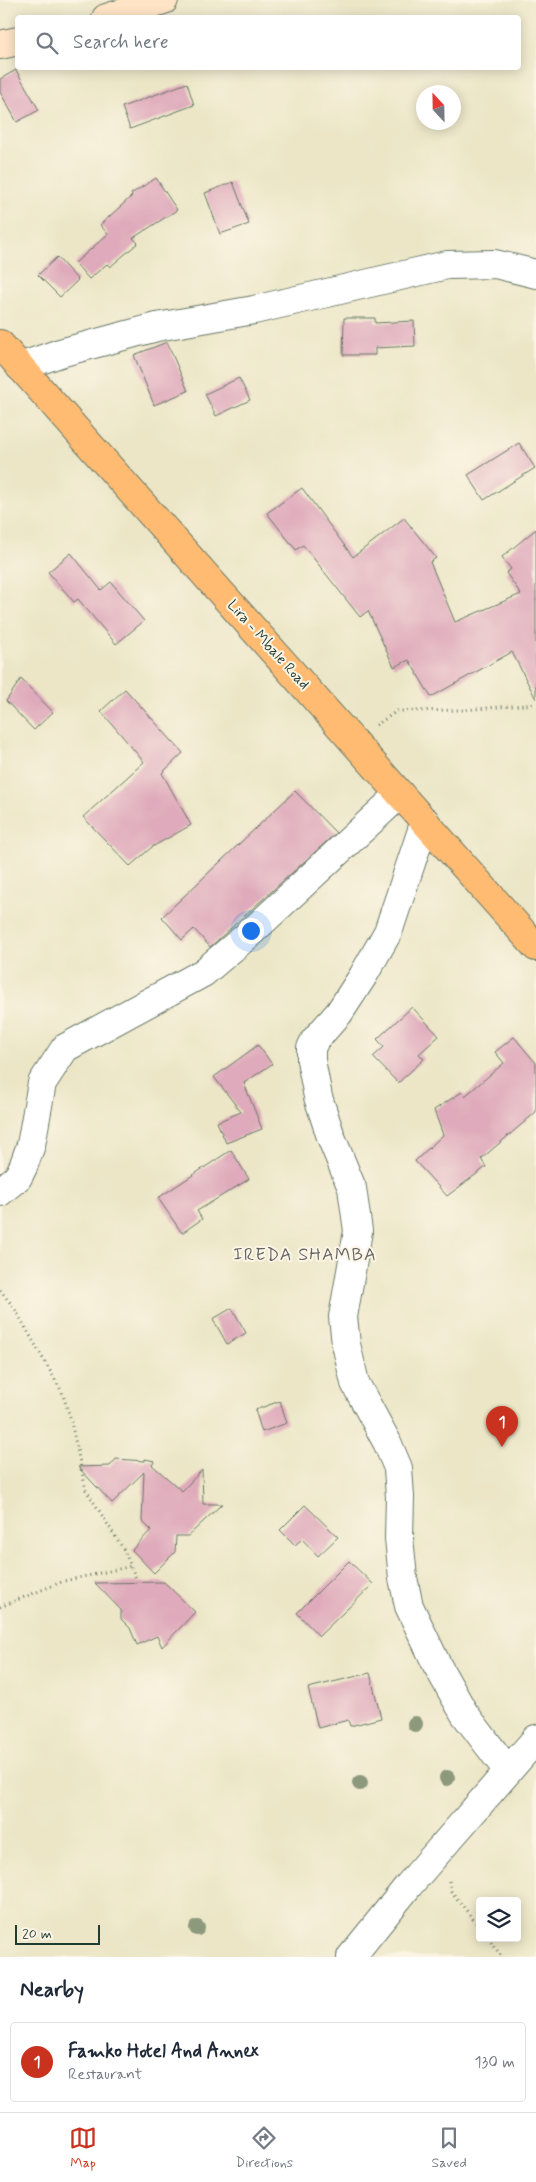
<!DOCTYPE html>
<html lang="en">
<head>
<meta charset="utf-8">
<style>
  :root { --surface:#fff; --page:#f6f6f7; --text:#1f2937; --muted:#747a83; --line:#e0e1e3; --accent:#c8321e }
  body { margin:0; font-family:Mynerve,sans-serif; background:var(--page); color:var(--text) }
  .controls { position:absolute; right:15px; bottom:15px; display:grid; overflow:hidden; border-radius:5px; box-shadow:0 2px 12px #0003 }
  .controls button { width:45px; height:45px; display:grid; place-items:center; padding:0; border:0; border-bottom:1px solid var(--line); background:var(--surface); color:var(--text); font:25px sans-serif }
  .compass { position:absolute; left:416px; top:85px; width:45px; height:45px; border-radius:50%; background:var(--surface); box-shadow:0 2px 12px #0003; rotate:338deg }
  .scale { position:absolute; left:15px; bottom:12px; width:85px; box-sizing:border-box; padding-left:5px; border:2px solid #1f3d34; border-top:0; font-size:14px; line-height:18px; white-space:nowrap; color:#1f3d34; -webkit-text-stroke:4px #fcf5e5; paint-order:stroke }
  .you { position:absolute; left:250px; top:930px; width:18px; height:18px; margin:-12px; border:4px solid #fff; border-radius:50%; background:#1a73e8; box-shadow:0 0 0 8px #1a73e833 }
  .badge { display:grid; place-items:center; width:32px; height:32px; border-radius:50%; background:var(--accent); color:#fff; font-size:16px; font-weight:700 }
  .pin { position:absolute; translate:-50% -41px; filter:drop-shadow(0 1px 2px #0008) }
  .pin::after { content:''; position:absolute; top:26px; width:18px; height:15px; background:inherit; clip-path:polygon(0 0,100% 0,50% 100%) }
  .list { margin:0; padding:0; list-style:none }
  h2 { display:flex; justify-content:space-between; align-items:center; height:65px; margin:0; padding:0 20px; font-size:21px }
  h2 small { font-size:16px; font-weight:400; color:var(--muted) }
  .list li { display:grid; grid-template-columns:32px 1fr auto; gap:15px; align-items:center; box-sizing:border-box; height:80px; margin:0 10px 10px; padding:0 10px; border:1px solid var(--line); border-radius:5px }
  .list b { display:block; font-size:19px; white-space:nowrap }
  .list p { margin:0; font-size:16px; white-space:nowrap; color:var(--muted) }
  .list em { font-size:16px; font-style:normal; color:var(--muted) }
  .icon { flex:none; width:28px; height:28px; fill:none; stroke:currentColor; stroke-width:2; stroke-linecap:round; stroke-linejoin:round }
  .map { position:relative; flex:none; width:536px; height:1957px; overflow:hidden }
  .search { position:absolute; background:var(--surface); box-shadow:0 2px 12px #0003; left:15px; right:15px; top:15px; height:55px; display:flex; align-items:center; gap:12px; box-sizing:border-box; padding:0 18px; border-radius:5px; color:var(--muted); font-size:19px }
  .sheet { height:155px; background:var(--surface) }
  nav { display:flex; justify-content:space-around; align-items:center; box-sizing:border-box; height:70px; border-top:1px solid var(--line); background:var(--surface); font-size:14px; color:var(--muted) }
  nav a { display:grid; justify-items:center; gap:2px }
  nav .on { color:var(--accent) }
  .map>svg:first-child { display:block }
  .building { fill:#dfaabb }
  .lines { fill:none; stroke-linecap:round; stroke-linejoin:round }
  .street-casing { stroke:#677867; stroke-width:30 }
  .secondary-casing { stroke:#677867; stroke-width:30 }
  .primary-casing { stroke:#677867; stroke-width:30 }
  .path { stroke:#677867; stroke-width:3; stroke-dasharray:1 4; stroke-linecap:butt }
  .street { stroke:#fff; stroke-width:28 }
  .secondary { stroke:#ffe4c6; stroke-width:28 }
  .primary { stroke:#ffbb71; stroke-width:28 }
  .tree { fill:#8d997d }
  .labels { text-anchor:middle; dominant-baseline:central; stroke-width:4; stroke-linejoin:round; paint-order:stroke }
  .street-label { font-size:15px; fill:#1f3d34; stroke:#fcf5e5 }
  .quarter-label { font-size:18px; letter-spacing:1px; fill:#626363; stroke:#fcf5e5 }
</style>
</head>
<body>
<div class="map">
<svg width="536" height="1957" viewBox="0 0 536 1957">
  <rect width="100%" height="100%" fill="#fcf5e5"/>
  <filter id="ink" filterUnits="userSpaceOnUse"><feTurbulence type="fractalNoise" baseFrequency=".02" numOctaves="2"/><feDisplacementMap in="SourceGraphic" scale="10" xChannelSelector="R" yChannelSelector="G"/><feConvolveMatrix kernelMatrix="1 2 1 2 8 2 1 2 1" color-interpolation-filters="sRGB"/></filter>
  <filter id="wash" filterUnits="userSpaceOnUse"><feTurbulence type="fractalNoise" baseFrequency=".0096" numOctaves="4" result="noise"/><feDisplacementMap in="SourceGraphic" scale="20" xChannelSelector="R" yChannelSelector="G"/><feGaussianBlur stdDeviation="1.12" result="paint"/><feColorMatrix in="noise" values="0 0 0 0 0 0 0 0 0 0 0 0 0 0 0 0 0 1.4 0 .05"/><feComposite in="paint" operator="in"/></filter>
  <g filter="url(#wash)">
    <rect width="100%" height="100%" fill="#ece6c7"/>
    <g id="blocks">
      <g class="building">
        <polygon points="16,70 39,110 17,122 0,92 0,79"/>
        <polygon points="187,83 194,105 130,129 122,107"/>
        <polygon points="156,178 177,210 133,238 138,243 110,267 107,264 89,279 75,263 108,234 100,225 132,196 131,194"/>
        <polygon points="233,182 249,224 220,234 205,193"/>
        <polygon points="57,257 78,280 60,297 38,275"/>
        <polygon points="344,318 375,318 375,323 414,321 415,346 375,348 375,355 343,355"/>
        <polygon points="167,342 188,391 154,405 134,355"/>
        <polygon points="239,378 250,400 216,416 205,394"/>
        <polygon points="519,443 535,468 484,500 468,475"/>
        <polygon points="302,488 353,557 404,518 436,558 430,562 455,622 521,594 506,573 511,569 502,557 536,529 536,699 512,652 431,697 409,660 394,667 368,611 360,617 303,545 296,550 267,513"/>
        <polygon points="71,553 101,590 111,582 144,621 116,644 78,599 74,602 48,572"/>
        <polygon points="21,679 53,712 34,730 6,701"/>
        <polygon points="125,689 183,753 162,773 191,825 152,847 130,866 83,817 144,762 101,711"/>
        <polygon points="295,791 336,833 210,947 194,929 182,940 162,917"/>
        <polygon points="412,1007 439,1036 419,1054 424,1059 398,1083 373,1057 384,1047 377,1039"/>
        <polygon points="514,1037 536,1063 536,1112 481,1159 486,1167 447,1196 415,1161 443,1135 434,1110 462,1092 465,1096 504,1063 495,1052"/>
        <polygon points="258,1045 272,1064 244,1083 262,1129 226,1143 217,1122 241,1112 214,1077"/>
        <polygon points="231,1150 249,1179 197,1211 202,1219 182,1233 158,1198"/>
        <polygon points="232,1308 246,1333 227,1344 213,1319"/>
        <polygon points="280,1401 287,1423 262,1432 255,1410"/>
        <polygon points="116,1459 145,1461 145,1459 155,1461 152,1465 182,1491 202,1470 203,1504 222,1504 188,1536 176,1536 175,1552 154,1573 132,1550 151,1530 142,1521 144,1472 112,1503 78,1467 110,1466"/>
        <polygon points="305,1505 338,1537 318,1556 302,1539 295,1545 280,1530"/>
        <polygon points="349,1561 373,1584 319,1636 297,1613"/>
        <polygon points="164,1582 195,1612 162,1647 157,1636 137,1645 130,1628 121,1619 121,1610 95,1583"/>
        <polygon points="370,1673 381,1718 350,1726 348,1720 318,1728 308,1688"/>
      </g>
    </g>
  </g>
  <g filter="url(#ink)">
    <use href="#blocks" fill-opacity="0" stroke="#677867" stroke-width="1"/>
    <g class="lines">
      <defs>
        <g id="street">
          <polyline points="20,367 60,353 157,327 254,310 447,265 495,264 536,274"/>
          <polyline points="425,821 388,932 363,976 339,1013 315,1040 311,1048 311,1060 318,1097 331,1137 352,1188 358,1231 343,1317 346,1344 355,1383 387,1442 398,1468 400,1497 399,1538 403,1578 409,1606 437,1665 464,1713 508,1771"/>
          <polyline points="0,1192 18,1177 23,1167 31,1145 42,1083 65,1048 203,973 248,935 400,794"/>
          <polyline points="351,1957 409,1885 536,1739"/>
        </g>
        <g id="secondary">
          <polyline points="106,18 164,0"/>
          <polyline points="0,45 18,41"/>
        </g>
        <polyline id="primary" points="0,344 536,947"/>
      </defs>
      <use href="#street" class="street-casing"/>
      <use href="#secondary" class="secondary-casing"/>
      <use href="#primary" class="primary-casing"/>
      <g class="path">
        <polyline points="376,725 397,711 464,710 536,704"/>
        <polyline points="0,1290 15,1309 62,1392 70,1417 86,1490 124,1550 137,1581"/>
        <polyline points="0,1607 64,1581 132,1566"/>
        <polyline points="449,1881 451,1891 480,1928"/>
        <polyline points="488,1938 502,1957"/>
      </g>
      <use href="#street" class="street"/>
      <use href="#secondary" class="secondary"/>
      <use href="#primary" class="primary"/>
    </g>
    <g class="tree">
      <circle cx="415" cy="1724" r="8"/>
      <circle cx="447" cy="1778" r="8"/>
      <circle cx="360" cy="1783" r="8"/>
      <circle cx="197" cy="1928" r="8"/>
    </g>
  </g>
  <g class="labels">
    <g class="street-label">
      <text transform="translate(268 645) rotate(48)">Lira - Mbale Road</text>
    </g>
    <g class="quarter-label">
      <text x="305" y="1255">IREDA SHAMBA</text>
    </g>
  </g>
</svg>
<div class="controls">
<button><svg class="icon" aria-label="layers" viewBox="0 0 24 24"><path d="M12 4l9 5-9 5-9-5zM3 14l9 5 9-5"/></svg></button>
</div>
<svg class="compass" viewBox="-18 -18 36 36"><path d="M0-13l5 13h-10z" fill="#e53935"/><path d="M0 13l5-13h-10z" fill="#747a83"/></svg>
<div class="scale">20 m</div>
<div class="you"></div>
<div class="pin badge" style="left:502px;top:1447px">1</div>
<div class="search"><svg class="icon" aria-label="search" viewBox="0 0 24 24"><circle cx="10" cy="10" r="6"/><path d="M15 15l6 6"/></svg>Search here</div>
</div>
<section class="sheet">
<h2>Nearby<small></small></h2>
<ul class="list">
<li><span class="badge">1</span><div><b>Famko Hotel And Annex</b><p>Restaurant</p></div><em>130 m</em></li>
</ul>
</section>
<nav>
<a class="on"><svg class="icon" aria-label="map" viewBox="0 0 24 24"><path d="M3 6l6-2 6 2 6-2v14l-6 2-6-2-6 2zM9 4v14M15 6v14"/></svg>Map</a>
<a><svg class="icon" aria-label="directions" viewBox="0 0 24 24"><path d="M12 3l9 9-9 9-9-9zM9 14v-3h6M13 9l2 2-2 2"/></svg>Directions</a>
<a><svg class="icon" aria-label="saved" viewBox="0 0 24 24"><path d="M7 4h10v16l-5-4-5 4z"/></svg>Saved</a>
</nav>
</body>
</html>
